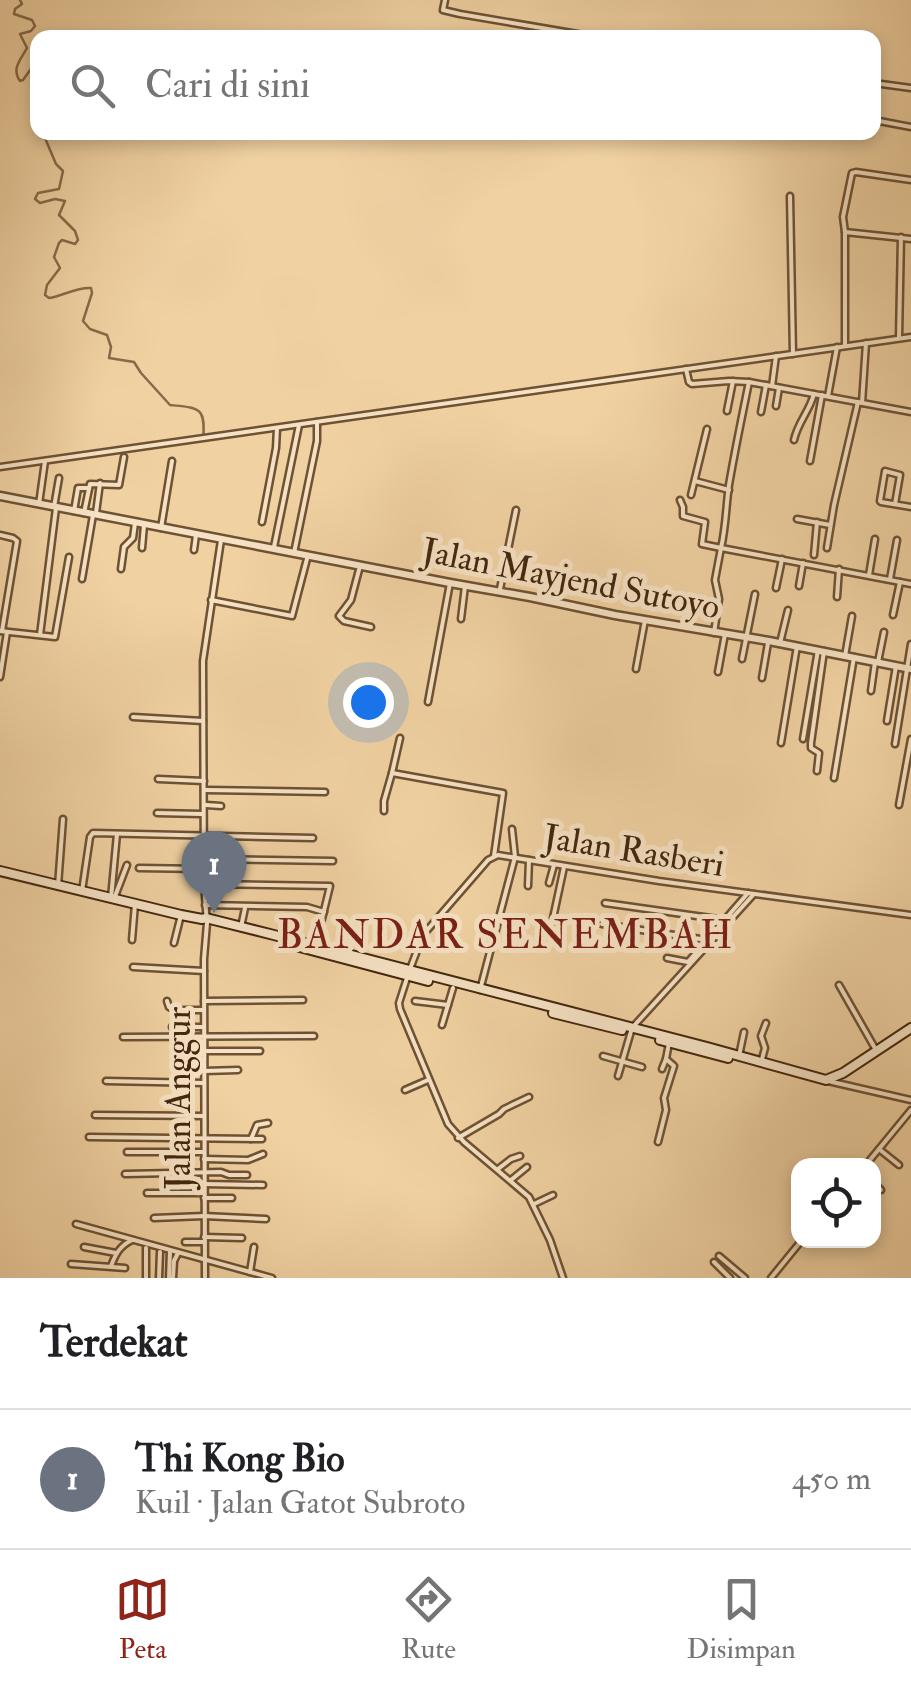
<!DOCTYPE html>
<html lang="id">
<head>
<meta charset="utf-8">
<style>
  :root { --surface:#fff; --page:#f6f6f6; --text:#202124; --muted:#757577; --line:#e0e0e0; --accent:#8f2418 }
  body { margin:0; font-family:"IM FELL Double Pica",serif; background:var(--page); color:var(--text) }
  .controls { position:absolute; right:30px; bottom:30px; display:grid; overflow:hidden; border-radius:20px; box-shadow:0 5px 15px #0003 }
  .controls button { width:90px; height:90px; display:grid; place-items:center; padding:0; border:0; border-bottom:2px solid var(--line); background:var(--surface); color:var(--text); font:50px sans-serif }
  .you { position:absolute; left:368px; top:702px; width:35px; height:35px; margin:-25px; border:8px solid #fff; border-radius:50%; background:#1a73e8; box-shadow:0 0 0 15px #1a73e833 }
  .badge { display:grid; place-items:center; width:65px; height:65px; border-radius:50%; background:var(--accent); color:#fff; font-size:32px; font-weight:700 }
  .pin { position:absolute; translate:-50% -82px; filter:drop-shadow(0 2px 5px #0008) }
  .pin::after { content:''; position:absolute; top:52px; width:35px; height:30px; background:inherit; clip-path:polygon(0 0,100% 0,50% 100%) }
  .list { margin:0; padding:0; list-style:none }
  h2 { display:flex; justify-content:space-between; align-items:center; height:130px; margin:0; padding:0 40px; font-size:42px }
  h2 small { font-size:32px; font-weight:400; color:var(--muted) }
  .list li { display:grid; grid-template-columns:65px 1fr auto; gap:30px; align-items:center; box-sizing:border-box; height:140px; padding:0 40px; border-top:2px solid var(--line) }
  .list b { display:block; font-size:38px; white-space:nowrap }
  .list p { margin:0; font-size:32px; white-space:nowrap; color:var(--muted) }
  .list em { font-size:32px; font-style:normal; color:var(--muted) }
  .icon { flex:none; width:55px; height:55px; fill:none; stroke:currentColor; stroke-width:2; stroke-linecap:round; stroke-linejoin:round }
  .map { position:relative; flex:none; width:911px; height:1278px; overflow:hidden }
  .search { position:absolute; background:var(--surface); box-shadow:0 5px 15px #0003; left:30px; right:30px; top:30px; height:110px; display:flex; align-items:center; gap:25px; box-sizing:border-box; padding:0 35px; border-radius:20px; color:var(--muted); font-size:38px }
  .sheet { height:270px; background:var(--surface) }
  nav { display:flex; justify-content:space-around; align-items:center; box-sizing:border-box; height:140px; border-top:2px solid var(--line); background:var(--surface); font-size:28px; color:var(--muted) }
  nav a { display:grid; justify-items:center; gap:5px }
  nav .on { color:var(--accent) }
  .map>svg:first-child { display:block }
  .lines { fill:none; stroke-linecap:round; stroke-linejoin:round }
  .stream { stroke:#876a49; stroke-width:2.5 }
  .minor-casing { stroke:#6e5233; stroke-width:9 }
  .tertiary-casing { stroke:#6e5233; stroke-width:11 }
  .secondary-casing { stroke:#43270e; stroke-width:12 }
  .minor { stroke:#f5e1c3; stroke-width:4 }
  .tertiary { stroke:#f5e1c3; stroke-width:6 }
  .secondary { stroke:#f5e1c3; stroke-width:8 }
  .labels { text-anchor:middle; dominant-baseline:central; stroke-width:10; stroke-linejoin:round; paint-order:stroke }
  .street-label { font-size:35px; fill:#43270e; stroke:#f5e1c3 }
  .quarter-label { font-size:40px; letter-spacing:2.5px; fill:#7a1f14; stroke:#f5e1c3 }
</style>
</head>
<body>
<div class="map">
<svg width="911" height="1278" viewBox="0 0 911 1278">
  <rect width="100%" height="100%" fill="#f0d1a2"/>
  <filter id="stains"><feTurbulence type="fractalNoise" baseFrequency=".002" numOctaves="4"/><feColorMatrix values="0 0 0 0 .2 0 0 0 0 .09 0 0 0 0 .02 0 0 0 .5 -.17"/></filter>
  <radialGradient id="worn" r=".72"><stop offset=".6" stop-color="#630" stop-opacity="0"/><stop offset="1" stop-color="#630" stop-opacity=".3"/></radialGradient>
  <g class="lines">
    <g class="stream">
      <path d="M20 0 22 4 15 9 14 14 32 20 35 26 31 31 20 34 27 48C21 59 11 69 20 81L23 80 38 59"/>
      <path d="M57 132 45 138 56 164 63 171 59 189 38 193 35 199 40 203 55 199 65 201 59 215 75 231 78 240 75 244 62 240 59 243 54 257 60 268 47 285 45 295 49 298C63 296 76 287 91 288L92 293 83 321 90 329 107 335 111 347 109 358 134 362 141 373 170 405C200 408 206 407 203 441"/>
    </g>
    <defs>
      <g id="minor">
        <polyline points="445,0 443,10 460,14 601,38"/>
        <polyline points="874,83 911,88"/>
        <polyline points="874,95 876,84"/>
        <polyline points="874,120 911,127"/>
        <polyline points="790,196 793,354"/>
        <polyline points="845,232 843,217 852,173 856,172 911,180"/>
        <polyline points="899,338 901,237"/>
        <polyline points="845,346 845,232 911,239"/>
        <polyline points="686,369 689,382 692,384 729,381 749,382 911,412"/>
        <polyline points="772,386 776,356"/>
        <polyline points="828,396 837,347"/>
        <polyline points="862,403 866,343"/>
        <polyline points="776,406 779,388"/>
        <polyline points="727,411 733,381"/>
        <polyline points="761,412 766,385"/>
        <path d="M794 440C798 422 809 412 814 394"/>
        <polyline points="810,461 822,395"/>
        <polyline points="0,467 911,337"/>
        <polyline points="695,481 729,490"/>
        <polyline points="691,495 707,429"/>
        <path d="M680 500 683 507V516L705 522 702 544 721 548C726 527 726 506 729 485 735 450 742 416 749 382"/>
        <polyline points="39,504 45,461"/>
        <polyline points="895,504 900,475 885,471 880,501 881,502 911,507"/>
        <polyline points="54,507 59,478"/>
        <polyline points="74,511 78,488 89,488"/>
        <polyline points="84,513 90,484 119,485 124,457"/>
        <polyline points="96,513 100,483"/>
        <polyline points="797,519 830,525"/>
        <polyline points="262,522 276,448 277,428"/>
        <polyline points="161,528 172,461"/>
        <polyline points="0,535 13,538 17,541 2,631"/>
        <polyline points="274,547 299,425"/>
        <polyline points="142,548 144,525"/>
        <polyline points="827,548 834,505 858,402"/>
        <polyline points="194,550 196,535"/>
        <polyline points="294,553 317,441 317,422"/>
        <polyline points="814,555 817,522"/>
        <polyline points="360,566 351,600 339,616 344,621 371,627"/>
        <polyline points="121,569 124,547 133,538 135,523"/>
        <polyline points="869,575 875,539"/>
        <polyline points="82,579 93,515"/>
        <polyline points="890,579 897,540"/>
        <polyline points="799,586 803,563"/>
        <polyline points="776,588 782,559"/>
        <polyline points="500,589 516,510"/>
        <polyline points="837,597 839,569"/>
        <polyline points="211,600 292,616 308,555"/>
        <polyline points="893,615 900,582"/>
        <polyline points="461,619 465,586"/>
        <polyline points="0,631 55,637 69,557"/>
        <polyline points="714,633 719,599 715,580 721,548 911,584"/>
        <polyline points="40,635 56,508"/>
        <polyline points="780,643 788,610"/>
        <polyline points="845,656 852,616"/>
        <polyline points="742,659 755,594"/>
        <polyline points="878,662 884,632"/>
        <polyline points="636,669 645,620"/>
        <polyline points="718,672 725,634"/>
        <polyline points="0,677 7,632"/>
        <polyline points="762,678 768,643"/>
        <polyline points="871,691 875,662"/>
        <polyline points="428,702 450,583"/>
        <polyline points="133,717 203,721"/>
        <polyline points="887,721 896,666"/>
        <polyline points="803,739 818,650"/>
        <polyline points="781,743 797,646"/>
        <polyline points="895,744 911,644"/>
        <polyline points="817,771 819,753 811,748 811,743 824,651"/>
        <polyline points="392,773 400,738"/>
        <polyline points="834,778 854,657"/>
        <polyline points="158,779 204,781"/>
        <polyline points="205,790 325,792"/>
        <polyline points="206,805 221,806"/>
        <polyline points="899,805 911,739"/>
        <polyline points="384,811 384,801 392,773 503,793 494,856"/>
        <polyline points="157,813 202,814"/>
        <polyline points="204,859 333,861"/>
        <polyline points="139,868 204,869"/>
        <polyline points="549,883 554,865"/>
        <polyline points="204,884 330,886 321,923 315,930 311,942"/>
        <polyline points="58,886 63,819"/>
        <polyline points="528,886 529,860"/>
        <polyline points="82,891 90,837 93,833 313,838"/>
        <polyline points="111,898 117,834"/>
        <polyline points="114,899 127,865"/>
        <polyline points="605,903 725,920"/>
        <polyline points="205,905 307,907 324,912"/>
        <polyline points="552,923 564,867"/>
        <polyline points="602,924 707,940"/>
        <polyline points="241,927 245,908"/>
        <polyline points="132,940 135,904"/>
        <polyline points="174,943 181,915"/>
        <polyline points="347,951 350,936"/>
        <polyline points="667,958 688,962 748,893"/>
        <polyline points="133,967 204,971"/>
        <polyline points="410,969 423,935 488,860 498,855 659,881 911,915"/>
        <polyline points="407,978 399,1003 400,1009 448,1124 464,1142 529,1197 550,1240 563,1278"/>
        <polyline points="839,985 876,1050"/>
        <polyline points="480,990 515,857 512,829"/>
        <polyline points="167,1001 169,1007 174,1010 202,1010"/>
        <polyline points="204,1001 303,1000"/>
        <polyline points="415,1001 448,1005"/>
        <polyline points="442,1025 453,988"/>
        <polyline points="172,1027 202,1027"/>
        <polyline points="123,1037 314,1036"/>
        <polyline points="204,1051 260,1051"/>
        <polyline points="603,1056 642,1067"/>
        <polyline points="739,1056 744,1032"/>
        <polyline points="762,1059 765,1048 761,1036 766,1023"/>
        <polyline points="662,1069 666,1059"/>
        <polyline points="204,1071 238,1070"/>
        <polyline points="618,1076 632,1028 754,894"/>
        <polyline points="106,1081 204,1083"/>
        <polyline points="828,1081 911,1100"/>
        <polyline points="405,1090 428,1080"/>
        <polyline points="95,1115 204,1116"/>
        <polyline points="89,1137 262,1139"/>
        <polyline points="458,1138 499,1114 504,1109 529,1097"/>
        <polyline points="251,1139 257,1125 268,1123"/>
        <polyline points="658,1142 666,1110 664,1098 674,1066 666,1059 669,1043"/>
        <polyline points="879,1149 899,1165"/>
        <polyline points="127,1152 202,1152"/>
        <polyline points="204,1159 248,1160 263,1154"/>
        <polyline points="865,1166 911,1110"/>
        <polyline points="498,1169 511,1159 520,1156"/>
        <polyline points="125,1174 221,1172 229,1175 247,1175"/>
        <polyline points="511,1180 527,1167"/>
        <polyline points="874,1183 881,1190"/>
        <polyline points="204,1184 263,1185"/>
        <polyline points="147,1193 203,1193"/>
        <polyline points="204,1198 232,1198"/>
        <polyline points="534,1204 553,1195"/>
        <polyline points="154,1218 204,1216 266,1219"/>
        <polyline points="76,1224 272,1278"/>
        <polyline points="204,1237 242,1238"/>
        <polyline points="185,1242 204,1242"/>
        <polyline points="84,1247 116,1253"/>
        <polyline points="719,1256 745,1278"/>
        <polyline points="714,1262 730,1278"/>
        <polyline points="71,1264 125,1268"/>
        <path d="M111 1266C116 1253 120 1246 132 1240"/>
        <polyline points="250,1272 254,1247"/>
        <polyline points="146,1278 146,1248"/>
        <polyline points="159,1278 160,1252"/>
        <polyline points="169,1278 170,1251"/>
        <polyline points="173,1278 174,1261 178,1253"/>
        <polyline points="205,1278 204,959 207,923 204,884 203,661 221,540"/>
        <polyline points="771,1278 802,1240"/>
      </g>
      <polyline id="tertiary" points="0,496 450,583 530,597 615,615 769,641 911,669"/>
      <g id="secondary">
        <polyline points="0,871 181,915 202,919 206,918 270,934 707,1047 826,1080 843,1073 911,1028"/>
        <polyline points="292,945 428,981"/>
        <polyline points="553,1013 622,1030"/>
        <polyline points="660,1040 728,1058"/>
      </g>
    </defs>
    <use href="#minor" class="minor-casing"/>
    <use href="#tertiary" class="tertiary-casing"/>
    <use href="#secondary" class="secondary-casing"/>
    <use href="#minor" class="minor"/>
    <use href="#tertiary" class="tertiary"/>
    <use href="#secondary" class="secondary"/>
  </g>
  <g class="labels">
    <g class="street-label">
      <text transform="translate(571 579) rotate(11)">Jalan Mayjend Sutoyo</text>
      <text transform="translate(634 851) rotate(9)">Jalan Rasberi</text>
      <text transform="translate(179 1098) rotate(-90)">Jalan Anggur</text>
    </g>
    <g class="quarter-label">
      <text x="506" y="935">BANDAR SENEMBAH</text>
    </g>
  </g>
  <rect width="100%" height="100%" filter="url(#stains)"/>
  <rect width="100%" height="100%" fill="url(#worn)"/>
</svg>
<div class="controls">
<button><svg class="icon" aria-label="locate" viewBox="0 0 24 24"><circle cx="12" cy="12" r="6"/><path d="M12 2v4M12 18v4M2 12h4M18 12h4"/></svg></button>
</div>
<div class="you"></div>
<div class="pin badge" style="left:214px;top:913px;background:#6b7280">1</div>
<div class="search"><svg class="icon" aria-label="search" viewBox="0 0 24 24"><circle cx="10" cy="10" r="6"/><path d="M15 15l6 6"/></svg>Cari di sini</div>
</div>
<section class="sheet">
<h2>Terdekat<small></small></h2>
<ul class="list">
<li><span class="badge" style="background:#6b7280">1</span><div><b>Thi Kong Bio</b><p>Kuil · Jalan Gatot Subroto</p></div><em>450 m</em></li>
</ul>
</section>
<nav>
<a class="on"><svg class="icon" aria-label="map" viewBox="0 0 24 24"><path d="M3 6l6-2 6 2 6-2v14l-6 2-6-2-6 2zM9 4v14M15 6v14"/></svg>Peta</a>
<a><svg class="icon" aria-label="directions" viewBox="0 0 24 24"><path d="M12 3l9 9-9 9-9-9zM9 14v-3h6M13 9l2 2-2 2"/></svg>Rute</a>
<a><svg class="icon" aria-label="saved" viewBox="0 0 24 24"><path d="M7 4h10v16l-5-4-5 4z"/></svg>Disimpan</a>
</nav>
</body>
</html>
